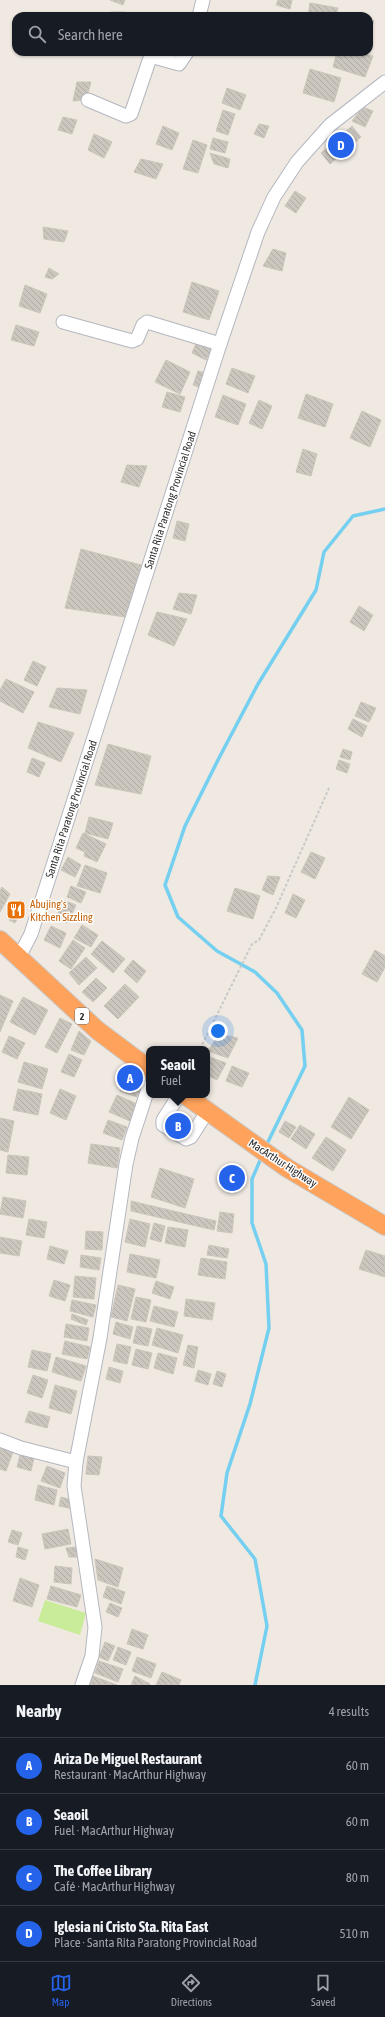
<!DOCTYPE html>
<html lang="en">
<head>
<meta charset="utf-8">
<style>
  :root { --surface:#171b24; --page:#242831; --text:#f1f3f6; --muted:#9ea1a6; --line:#363941; --accent:#2563eb }
  body { margin:0; font-family:"Asap Condensed",sans-serif; background:var(--page); color:var(--text) }
  .you { position:absolute; left:218px; top:1031px; width:14px; height:14px; margin:-10px; border:3px solid #fff; border-radius:50%; background:#1a73e8; box-shadow:0 0 0 6px #1a73e833 }
  .badge { display:grid; place-items:center; width:26px; height:26px; border-radius:50%; background:var(--accent); color:#fff; font-size:13px; font-weight:700 }
  .pin { position:absolute; translate:-50% -50%; border:2px solid #fff; box-shadow:0 1px 4px #0006 }
  .popup { position:absolute; left:146px; top:1046px; width:64px; height:52px; box-sizing:border-box; display:grid; place-content:center; border-radius:8px; background:var(--surface); filter:drop-shadow(0 1px 3px #0005); font-size:13px; white-space:nowrap; color:var(--muted) }
  .popup b { font-size:15px; color:var(--text) }
  .popup::after { content:''; position:absolute; left:50%; top:100%; margin-left:-8px; border:8px solid transparent; border-top-color:var(--surface) }
  .list { margin:0; padding:0; list-style:none }
  h2 { display:flex; justify-content:space-between; align-items:center; height:52px; margin:0; padding:0 16px; font-size:17px }
  h2 small { font-size:13px; font-weight:400; color:var(--muted) }
  .list li { display:grid; grid-template-columns:26px 1fr auto; gap:12px; align-items:center; box-sizing:border-box; height:56px; padding:0 16px; border-top:1px solid var(--line) }
  .list b { display:block; font-size:15px; white-space:nowrap }
  .list p { margin:0; font-size:13px; white-space:nowrap; color:var(--muted) }
  .list em { font-size:13px; font-style:normal; color:var(--muted) }
  .icon { flex:none; width:22px; height:22px; fill:none; stroke:currentColor; stroke-width:2; stroke-linecap:round; stroke-linejoin:round }
  .map { position:relative; flex:none; width:385px; height:1685px; overflow:hidden }
  .search { position:absolute; background:var(--surface); box-shadow:0 1px 3px #0004; left:12px; right:12px; top:12px; height:44px; display:flex; align-items:center; gap:10px; box-sizing:border-box; padding:0 14px; border-radius:12px; color:var(--muted); font-size:15px }
  .sheet { height:276px; background:var(--surface) }
  nav { display:flex; justify-content:space-around; align-items:center; box-sizing:border-box; height:56px; border-top:1px solid var(--line); background:var(--surface); font-size:11px; color:var(--muted) }
  nav a { display:grid; justify-items:center; gap:2px }
  nav .on { color:var(--accent) }
  .map>svg:first-child { display:block }
  .pitch { fill:#c9ec9a }
  .lines { fill:none; stroke-linecap:round; stroke-linejoin:round }
  .stream { stroke:#75cff0; stroke-width:3.5 }
  .building { fill:url(#building-back-hatch); stroke:#cbc5ba }
  .minor-casing { stroke:#b4b7c1; stroke-width:15 }
  .highway-casing { stroke:#c9c9c9; stroke-width:20 }
  .path { stroke:#c9c9c9; stroke-width:2; stroke-dasharray:3 2; stroke-linecap:butt }
  .minor { stroke:#fff; stroke-width:13 }
  .highway { stroke:#ffa35c; stroke-width:18 }
  .labels { text-anchor:middle; dominant-baseline:central; stroke-width:3; stroke-linejoin:round; paint-order:stroke }
  .shield { fill:#fff; stroke:#6d6d6d; stroke-width:1 }
  .shield-label { font-size:10px; font-weight:bold; fill:#2e2e2e }
  .street-label { font-size:11px; fill:#2e2e2e; stroke:#fff }
  .food-label { font-size:11px; fill:#c56008; stroke:#fff; text-anchor:start }
</style>
</head>
<body>
<div class="map">
<svg width="385" height="1685" viewBox="0 0 385 1685">
  <defs>
    <pattern id="building-back-hatch" width="6" height="6" patternUnits="userSpaceOnUse"><rect width="6" height="6" fill="#cbc7bf"/><path d="M-1 5l2 2M0 0l6 6M5-1l2 2" fill="none" stroke="#afaba4"/></pattern>
  </defs>
  <rect width="100%" height="100%" fill="#efe9e1"/>
  <polygon class="pitch" points="45,1600 86,1613 80,1635 38,1621"/>
  <g class="lines">
    <g class="stream">
      <polyline points="266,1146 305,1066 302,1030 277,993 255,972 217,951 178,917 165,885 185,826 219,758 258,684 316,590 324,552 353,516 385,509"/>
      <polyline points="255,1685 267,1626 255,1559 221,1516 227,1473 250,1404 269,1328 266,1264 252,1223 252,1179 262,1156"/>
    </g>
  </g>
  <g class="building">
    <polygon points="110,0 125,0 123,5"/>
    <polygon points="278,0 292,0 290,9 276,5"/>
    <polygon points="310,3 338,8 336,16 308,16"/>
    <polygon points="111,12 125,12 123,16 110,16"/>
    <polygon points="369,19 374,21 369,34"/>
    <polygon points="337,52 360,52 373,56 365,77 333,67"/>
    <polygon points="310,69 341,78 334,102 303,93"/>
    <polygon points="77,82 91,82 86,100 73,101"/>
    <polygon points="227,88 246,95 240,110 222,103"/>
    <polygon points="363,107 373,111 365,127 352,121"/>
    <polygon points="223,110 235,114 228,135 216,131"/>
    <polygon points="63,117 77,120 72,134 58,130"/>
    <polygon points="259,124 269,126 264,138 254,134"/>
    <polygon points="163,126 179,133 172,150 156,144"/>
    <polygon points="352,126 361,137 330,164 321,153"/>
    <polygon points="94,134 112,142 104,158 88,150"/>
    <polygon points="213,138 228,142 225,153 210,149"/>
    <polygon points="193,140 207,145 198,173 183,169"/>
    <polygon points="210,153 230,159 228,168 214,164"/>
    <polygon points="141,159 163,164 156,179 134,172"/>
    <polygon points="295,191 306,198 296,213 285,206"/>
    <polygon points="43,227 68,231 64,242 44,239"/>
    <polygon points="273,249 286,253 282,271 263,266"/>
    <polygon points="49,268 59,274 52,279 45,277"/>
    <polygon points="192,282 219,291 209,320 183,312"/>
    <polygon points="25,285 47,294 40,313 19,306"/>
    <polygon points="16,325 39,332 34,346 11,340"/>
    <polygon points="197,341 212,347 206,360 192,353"/>
    <polygon points="166,360 190,372 180,394 155,382"/>
    <polygon points="232,368 255,376 248,393 226,384"/>
    <polygon points="198,371 206,373 201,388 193,385"/>
    <polygon points="167,392 185,397 180,412 162,407"/>
    <polygon points="306,394 333,404 325,427 298,418"/>
    <polygon points="223,395 246,404 238,425 215,417"/>
    <polygon points="259,400 272,406 262,429 249,423"/>
    <polygon points="362,411 381,420 370,447 350,438"/>
    <polygon points="303,449 317,454 311,476 296,472"/>
    <polygon points="127,465 147,466 139,487 121,482"/>
    <polygon points="177,521 189,524 185,541 173,538"/>
    <polygon points="81,549 141,565 125,617 65,608"/>
    <polygon points="179,593 197,595 191,614 173,609"/>
    <polygon points="359,606 373,615 364,631 350,622"/>
    <polygon points="157,612 187,619 174,646 148,635"/>
    <polygon points="33,661 46,667 37,686 24,680"/>
    <polygon points="6,679 34,692 23,713 0,701 0,690"/>
    <polygon points="57,688 87,690 80,714 49,707"/>
    <polygon points="361,702 376,708 369,722 355,716"/>
    <polygon points="353,719 367,726 362,737 348,729"/>
    <polygon points="38,722 74,733 61,762 28,748"/>
    <polygon points="108,744 151,756 141,794 95,785"/>
    <polygon points="343,749 352,752 350,760 340,757"/>
    <polygon points="32,758 45,763 39,777 27,772"/>
    <polygon points="339,760 350,764 347,773 336,769"/>
    <polygon points="89,817 113,823 108,839 85,833"/>
    <polygon points="83,833 106,844 97,862 84,856 85,852 76,848"/>
    <polygon points="311,852 325,858 315,879 301,872"/>
    <polygon points="68,857 81,865 75,877 61,870"/>
    <polygon points="85,865 107,873 100,893 77,886"/>
    <polygon points="268,876 280,877 273,895 262,890"/>
    <polygon points="71,886 86,892 81,903 67,897"/>
    <polygon points="2,887 10,894 0,912 0,891"/>
    <polygon points="235,888 260,896 253,919 227,911"/>
    <polygon points="293,894 305,900 296,918 285,913"/>
    <polygon points="20,900 25,903 15,923 9,920"/>
    <polygon points="63,900 76,905 68,923 56,918"/>
    <polygon points="82,925 98,935 91,947 74,938"/>
    <polygon points="51,926 66,933 60,948 44,940"/>
    <polygon points="73,940 85,948 71,969 59,961"/>
    <polygon points="102,941 125,959 113,973 91,954"/>
    <polygon points="375,950 385,956 385,967 377,982 362,974"/>
    <polygon points="86,957 97,968 79,985 69,973"/>
    <polygon points="133,960 146,971 137,983 124,971"/>
    <polygon points="96,978 107,988 93,1002 82,992"/>
    <polygon points="125,984 139,997 118,1019 104,1006"/>
    <polygon points="0,995 13,1001 0,1032"/>
    <polygon points="23,997 48,1010 35,1035 10,1022"/>
    <polygon points="60,1018 72,1024 57,1053 45,1047"/>
    <polygon points="79,1031 91,1041 84,1055 71,1050"/>
    <polygon points="219,1034 238,1038 228,1058 208,1051"/>
    <polygon points="9,1036 25,1043 17,1059 2,1052"/>
    <polygon points="69,1054 82,1060 74,1077 61,1072"/>
    <polygon points="207,1056 226,1063 217,1080 207,1075"/>
    <polygon points="24,1062 48,1069 42,1089 18,1082"/>
    <polygon points="232,1066 249,1073 242,1087 226,1081"/>
    <polygon points="126,1075 143,1082 137,1097 120,1091"/>
    <polygon points="18,1089 42,1094 38,1115 13,1110"/>
    <polygon points="60,1089 76,1096 66,1120 50,1113"/>
    <polygon points="117,1095 137,1104 130,1121 109,1112"/>
    <polygon points="349,1097 369,1110 351,1139 331,1127"/>
    <polygon points="0,1118 14,1121 8,1152 0,1150"/>
    <polygon points="108,1120 127,1127 122,1140 103,1133"/>
    <polygon points="285,1121 296,1127 289,1138 279,1132"/>
    <polygon points="300,1125 315,1134 306,1149 291,1139"/>
    <polygon points="326,1137 346,1150 333,1171 312,1158"/>
    <polygon points="91,1144 120,1148 117,1168 88,1163"/>
    <polygon points="8,1155 29,1157 27,1175 6,1173"/>
    <polygon points="160,1168 194,1179 185,1208 151,1197"/>
    <polygon points="3,1197 26,1201 23,1218 0,1214"/>
    <polygon points="131,1201 216,1221 214,1230 131,1211"/>
    <polygon points="220,1212 234,1214 232,1233 217,1231"/>
    <polygon points="29,1219 47,1222 44,1238 26,1235"/>
    <polygon points="130,1219 150,1224 145,1247 125,1242"/>
    <polygon points="154,1223 165,1226 161,1242 150,1239"/>
    <polygon points="168,1227 188,1230 185,1247 165,1243"/>
    <polygon points="86,1231 103,1232 102,1250 85,1249"/>
    <polygon points="0,1237 22,1241 19,1256 0,1253"/>
    <polygon points="209,1245 229,1249 227,1258 207,1255"/>
    <polygon points="50,1246 68,1251 64,1264 47,1259"/>
    <polygon points="366,1250 385,1256 385,1277 359,1269"/>
    <polygon points="130,1254 160,1260 156,1278 127,1272"/>
    <polygon points="81,1255 101,1258 99,1270 80,1267"/>
    <polygon points="201,1258 227,1262 225,1279 198,1275"/>
    <polygon points="75,1276 96,1278 94,1299 73,1297"/>
    <polygon points="54,1280 70,1285 65,1301 49,1296"/>
    <polygon points="156,1281 174,1287 170,1299 152,1293"/>
    <polygon points="118,1285 135,1289 127,1321 111,1317"/>
    <polygon points="136,1297 151,1300 146,1322 131,1319"/>
    <polygon points="186,1299 215,1303 212,1320 184,1316"/>
    <polygon points="72,1300 96,1305 93,1317 70,1311"/>
    <polygon points="154,1306 178,1312 174,1327 150,1321"/>
    <polygon points="72,1314 88,1320 86,1325 71,1319"/>
    <polygon points="116,1322 133,1327 130,1339 113,1334"/>
    <polygon points="66,1324 89,1328 87,1341 64,1337"/>
    <polygon points="137,1326 152,1329 148,1346 133,1343"/>
    <polygon points="157,1328 183,1335 178,1353 152,1345"/>
    <polygon points="65,1341 90,1347 87,1359 62,1354"/>
    <polygon points="117,1344 131,1347 127,1364 113,1361"/>
    <polygon points="188,1345 198,1347 194,1368 183,1365"/>
    <polygon points="136,1349 152,1353 148,1369 132,1365"/>
    <polygon points="32,1350 51,1354 47,1371 28,1367"/>
    <polygon points="158,1353 177,1358 173,1374 154,1368"/>
    <polygon points="56,1357 86,1366 81,1381 52,1372"/>
    <polygon points="109,1367 123,1371 120,1383 106,1379"/>
    <polygon points="198,1370 211,1374 208,1385 195,1381"/>
    <polygon points="217,1371 226,1374 222,1387 213,1384"/>
    <polygon points="33,1375 48,1380 42,1398 27,1393"/>
    <polygon points="55,1385 77,1391 71,1414 49,1408"/>
    <polygon points="29,1411 50,1417 47,1428 25,1422"/>
    <polygon points="0,1448 13,1452 6,1471 0,1469"/>
    <polygon points="20,1455 34,1458 31,1471 17,1467"/>
    <polygon points="88,1456 102,1457 99,1475 86,1474"/>
    <polygon points="47,1466 65,1473 60,1488 41,1481"/>
    <polygon points="38,1485 57,1490 54,1505 35,1500"/>
    <polygon points="61,1497 72,1500 73,1509 59,1506"/>
    <polygon points="68,1529 71,1544 45,1549 42,1534"/>
    <polygon points="12,1530 22,1533 18,1545 8,1542"/>
    <polygon points="18,1547 28,1550 25,1560 16,1557"/>
    <polygon points="76,1547 77,1557 69,1557 66,1548"/>
    <polygon points="95,1559 123,1568 118,1587 98,1580"/>
    <polygon points="55,1566 72,1568 71,1584 54,1582"/>
    <polygon points="20,1578 39,1585 32,1607 13,1601"/>
    <polygon points="51,1586 81,1595 77,1607 47,1599"/>
    <polygon points="107,1586 125,1592 121,1604 103,1597"/>
    <polygon points="110,1603 122,1608 118,1617 106,1612"/>
    <polygon points="132,1629 148,1635 143,1649 127,1644"/>
    <polygon points="105,1642 115,1646 108,1661 99,1657"/>
    <polygon points="118,1647 131,1652 126,1665 113,1660"/>
    <polygon points="137,1657 156,1664 151,1678 132,1671"/>
    <polygon points="99,1661 123,1669 118,1682 95,1673"/>
    <polygon points="162,1672 181,1680 179,1685 156,1685"/>
    <polygon points="93,1676 117,1685 90,1685"/>
    <polygon points="135,1676 150,1684 150,1685 131,1685"/>
  </g>
  <g class="lines">
    <defs>
      <g id="minor">
        <polyline points="199,16 203,0"/>
        <polyline points="88,100 126,116 131,114 150,58 154,57 179,64 187,52"/>
        <polyline points="63,322 132,341 137,339 143,325 147,322 220,344"/>
        <polyline points="19,957 31,934 220,344 258,232 274,197 297,162 330,125 385,82"/>
        <polyline points="179,1095 163,1120 163,1125 186,1139 191,1137 207,1112"/>
        <polyline points="0,1440 21,1448 76,1462"/>
        <polyline points="82,1685 92,1656 95,1627 74,1486 76,1462 100,1338 126,1164 132,1138 149,1086"/>
      </g>
      <g id="highway">
        <polyline points="0,940 97,1030 149,1069"/>
        <polyline points="185,1095 287,1168 385,1226"/>
      </g>
    </defs>
    <use href="#minor" class="minor-casing"/>
    <use href="#highway" class="highway-casing"/>
    <polyline class="path" points="200,1049 252,944 259,940 276,908 329,788"/>
    <use href="#minor" class="minor"/>
    <use href="#highway" class="highway"/>
  </g>
  <defs>
    <symbol id="restaurant-square" viewBox="-11 -11 22 22"><rect x="-9" y="-9" width="18" height="18" rx="4" fill="#e8710a" stroke="#fff"/><path d="M-5-6h1v4h1v-4h1v4h1v-4h1v5L-1.5 .5V6h-2V.5L-5-1ZM5-6V6H3V1.5H1.5Q1.5-4 5-6Z" fill="#fff"/></symbol>
  </defs>
  <g fill-rule="evenodd">
    <use href="#restaurant-square" x="5" y="899" width="22" height="22"/>
  </g>
  <g class="labels">
    <rect class="shield" x="75" y="1008" width="14" height="16" rx="3"/>
    <g class="shield-label">
      <text x="82" y="1016">2</text>
    </g>
    <g class="street-label">
      <text transform="translate(170 500) rotate(-72)">Santa Rita Paratong Provincial Road</text>
      <text transform="translate(71 809) rotate(-72)">Santa Rita Paratong Provincial Road</text>
      <text transform="translate(283 1163) rotate(33)">MacArthur Highway</text>
    </g>
    <g class="food-label">
      <text x="30" y="904">Abujing's<tspan x="30" dy="13">Kitchen Sizzling</tspan></text>
    </g>
  </g>
</svg>
<div class="you"></div>
<div class="pin badge" style="left:130px;top:1078px">A</div>
<div class="pin badge" style="left:178px;top:1126px">B</div>
<div class="popup"><b>Seaoil</b>Fuel</div>
<div class="pin badge" style="left:232px;top:1178px">C</div>
<div class="pin badge" style="left:341px;top:145px">D</div>
<div class="search"><svg class="icon" aria-label="search" viewBox="0 0 24 24"><circle cx="10" cy="10" r="6"/><path d="M15 15l6 6"/></svg>Search here</div>
</div>
<section class="sheet">
<h2>Nearby<small>4 results</small></h2>
<ul class="list">
<li><span class="badge">A</span><div><b>Ariza De Miguel Restaurant</b><p>Restaurant · MacArthur Highway</p></div><em>60 m</em></li>
<li><span class="badge">B</span><div><b>Seaoil</b><p>Fuel · MacArthur Highway</p></div><em>60 m</em></li>
<li><span class="badge">C</span><div><b>The Coffee Library</b><p>Café · MacArthur Highway</p></div><em>80 m</em></li>
<li><span class="badge">D</span><div><b>Iglesia ni Cristo Sta. Rita East</b><p>Place · Santa Rita Paratong Provincial Road</p></div><em>510 m</em></li>
</ul>
</section>
<nav>
<a class="on"><svg class="icon" aria-label="map" viewBox="0 0 24 24"><path d="M3 6l6-2 6 2 6-2v14l-6 2-6-2-6 2zM9 4v14M15 6v14"/></svg>Map</a>
<a><svg class="icon" aria-label="directions" viewBox="0 0 24 24"><path d="M12 3l9 9-9 9-9-9zM9 14v-3h6M13 9l2 2-2 2"/></svg>Directions</a>
<a><svg class="icon" aria-label="saved" viewBox="0 0 24 24"><path d="M7 4h10v16l-5-4-5 4z"/></svg>Saved</a>
</nav>
</body>
</html>
